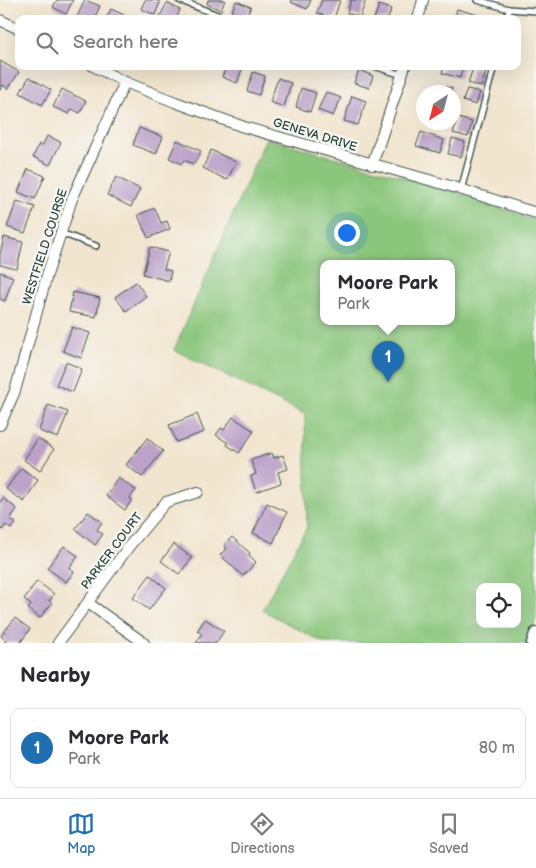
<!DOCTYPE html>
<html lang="en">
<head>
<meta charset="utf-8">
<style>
  :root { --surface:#fff; --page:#f2f2f3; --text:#2b2b33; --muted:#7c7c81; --line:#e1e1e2; --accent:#1f6fb2 }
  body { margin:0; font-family:"Balsamiq Sans",sans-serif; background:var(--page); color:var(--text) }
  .controls { position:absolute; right:15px; bottom:15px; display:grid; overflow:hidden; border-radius:10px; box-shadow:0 5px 20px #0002 }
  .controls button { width:45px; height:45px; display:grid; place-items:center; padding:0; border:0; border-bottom:1px solid var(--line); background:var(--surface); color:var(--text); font:25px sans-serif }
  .compass { position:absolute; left:416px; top:85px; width:45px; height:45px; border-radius:50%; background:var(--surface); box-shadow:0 5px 20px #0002; rotate:216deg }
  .you { position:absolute; left:346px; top:232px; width:18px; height:18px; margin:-12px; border:4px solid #fff; border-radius:50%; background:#1a73e8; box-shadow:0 0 0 8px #1a73e833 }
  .badge { display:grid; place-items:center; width:32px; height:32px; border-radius:50%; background:var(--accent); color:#fff; font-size:16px; font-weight:700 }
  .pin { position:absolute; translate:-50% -41px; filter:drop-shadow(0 1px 2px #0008) }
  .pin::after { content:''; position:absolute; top:26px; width:18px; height:15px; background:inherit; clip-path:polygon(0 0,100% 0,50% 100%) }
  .popup { position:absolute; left:320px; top:260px; width:135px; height:65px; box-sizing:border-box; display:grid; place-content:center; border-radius:10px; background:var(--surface); filter:drop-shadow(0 1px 4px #0005); font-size:16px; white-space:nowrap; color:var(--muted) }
  .popup b { font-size:19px; color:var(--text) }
  .popup::after { content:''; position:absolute; left:50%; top:100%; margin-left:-10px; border:10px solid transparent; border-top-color:var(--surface) }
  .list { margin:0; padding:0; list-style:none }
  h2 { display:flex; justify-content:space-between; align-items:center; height:65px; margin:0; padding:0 20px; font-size:21px }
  h2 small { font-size:16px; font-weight:400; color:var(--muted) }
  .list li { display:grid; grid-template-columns:32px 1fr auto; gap:15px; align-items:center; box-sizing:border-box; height:80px; margin:0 10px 10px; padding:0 10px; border:1px solid var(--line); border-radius:10px }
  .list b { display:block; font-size:19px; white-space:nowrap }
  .list p { margin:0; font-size:16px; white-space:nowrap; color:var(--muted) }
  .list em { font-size:16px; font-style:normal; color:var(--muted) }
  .icon { flex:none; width:28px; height:28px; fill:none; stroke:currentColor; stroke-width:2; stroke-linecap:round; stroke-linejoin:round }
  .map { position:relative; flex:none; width:536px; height:643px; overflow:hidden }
  .search { position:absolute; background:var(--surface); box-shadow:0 5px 20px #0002; left:15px; right:15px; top:15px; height:55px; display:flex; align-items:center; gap:12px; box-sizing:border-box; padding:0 18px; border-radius:10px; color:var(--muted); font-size:19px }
  .sheet { height:155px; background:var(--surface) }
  nav { display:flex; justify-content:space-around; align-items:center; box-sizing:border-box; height:70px; border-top:1px solid var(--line); background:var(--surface); font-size:14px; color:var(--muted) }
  nav a { display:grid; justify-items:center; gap:2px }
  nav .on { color:var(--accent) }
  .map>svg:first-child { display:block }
  .green { fill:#8ac67c; stroke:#548258; fill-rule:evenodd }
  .building { fill:#bca2c9 }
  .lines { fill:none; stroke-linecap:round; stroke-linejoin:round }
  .service-casing { stroke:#3f564b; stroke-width:8 }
  .minor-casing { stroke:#3f564b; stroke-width:12 }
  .tertiary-casing { stroke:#3f564b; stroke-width:15 }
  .service { stroke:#fff; stroke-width:5 }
  .minor { stroke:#fff; stroke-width:10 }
  .tertiary { stroke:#fff; stroke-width:12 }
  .labels { text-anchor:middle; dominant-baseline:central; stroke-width:5; stroke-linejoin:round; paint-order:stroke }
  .street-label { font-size:12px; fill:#1f3d34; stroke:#f6f6f2 }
</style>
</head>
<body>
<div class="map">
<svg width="536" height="643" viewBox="0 0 536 643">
  <rect width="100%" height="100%" fill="#f6f6f2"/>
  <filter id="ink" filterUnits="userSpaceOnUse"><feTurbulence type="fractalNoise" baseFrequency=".02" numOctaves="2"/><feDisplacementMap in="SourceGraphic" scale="10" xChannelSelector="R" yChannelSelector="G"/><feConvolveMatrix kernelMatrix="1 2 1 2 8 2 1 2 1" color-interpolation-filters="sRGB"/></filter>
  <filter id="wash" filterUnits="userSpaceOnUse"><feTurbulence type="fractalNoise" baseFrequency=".0096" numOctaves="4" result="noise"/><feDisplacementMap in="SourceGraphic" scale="20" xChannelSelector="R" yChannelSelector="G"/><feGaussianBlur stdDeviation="1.12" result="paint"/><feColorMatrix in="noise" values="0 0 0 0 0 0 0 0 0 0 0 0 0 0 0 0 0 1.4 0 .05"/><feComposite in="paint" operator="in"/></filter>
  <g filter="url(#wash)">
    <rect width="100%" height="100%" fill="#f2e5cf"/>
    <path class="green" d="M266 138 461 193 536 221V618L529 643H324L262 610 307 527 305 414 174 350ZM324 263H452V321H324ZM480 587H517V624H480Z"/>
    <g id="blocks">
      <g class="building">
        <polygon points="57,0 73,0 66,14 53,7"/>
        <polygon points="85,0 100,6 94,19 76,19"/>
        <polygon points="145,0 156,0 160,2 155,15 141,9"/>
        <polygon points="208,0 225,0 221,10 207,4"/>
        <polygon points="292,0 311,0 307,9 291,2"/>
        <polygon points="322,0 340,0 334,19 317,13"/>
        <polygon points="351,0 366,0 360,17 347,13"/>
        <polygon points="236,1 251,7 245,19 231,13"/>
        <polygon points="167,3 180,10 176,19 166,19 160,16"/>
        <polygon points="379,5 391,9 388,19 374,19"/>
        <polygon points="111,9 124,15 122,19 106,19"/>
        <polygon points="457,9 481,16 481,19 454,19"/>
        <polygon points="0,61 19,72 8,89 3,85 0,90"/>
        <polygon points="227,66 243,66 237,83 222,77"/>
        <polygon points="444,66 463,66 460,78 442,73"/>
        <polygon points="473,68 486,72 481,87 468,83"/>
        <polygon points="359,70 373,76 369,88 354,83"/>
        <polygon points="253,72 265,76 259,95 247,91"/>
        <polygon points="29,77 51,90 42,105 20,93"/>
        <polygon points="278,78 291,83 284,107 270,102"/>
        <polygon points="433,84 452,88 451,92 431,92"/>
        <polygon points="301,88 316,93 310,112 296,107"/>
        <polygon points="62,89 86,101 80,113 72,109 69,114 53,107"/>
        <polygon points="467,89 480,92 476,105 463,101"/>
        <polygon points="326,92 341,98 333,116 318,110"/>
        <polygon points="352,96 366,101 358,125 344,121"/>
        <polygon points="458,118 472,122 468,137 453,133"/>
        <polygon points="139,128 163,137 156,154 133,145"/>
        <polygon points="421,132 444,140 440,153 416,146"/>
        <polygon points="47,136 61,142 50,165 33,157 39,144 42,146"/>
        <polygon points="452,138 465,142 461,157 448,154"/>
        <polygon points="177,140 201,151 194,164 184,160 182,164 169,158"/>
        <polygon points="211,150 236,162 227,180 203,168"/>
        <polygon points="28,169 45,176 35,199 18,192"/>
        <polygon points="116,177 140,189 131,207 107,195"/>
        <polygon points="17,201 35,207 25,233 7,227"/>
        <polygon points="155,208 161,223 167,221 170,229 148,238 138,215"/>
        <polygon points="4,237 23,242 17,269 0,265 0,255"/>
        <polygon points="150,247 169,252 164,269 171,271 169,281 143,274"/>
        <polygon points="0,272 13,277 5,301 0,299"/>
        <polygon points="136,282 146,296 126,311 115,297"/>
        <polygon points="73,292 100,298 96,317 69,312"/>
        <polygon points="72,327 90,333 81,358 63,351"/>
        <polygon points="66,362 82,369 73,392 56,385"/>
        <polygon points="48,405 68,412 58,438 39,431"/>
        <polygon points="197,414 204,432 176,442 169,425"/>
        <polygon points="233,417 254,431 239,453 227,445 228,443 216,435 221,428 224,430"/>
        <polygon points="38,438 54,449 40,471 24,460"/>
        <polygon points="147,438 163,451 142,477 126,465"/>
        <polygon points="272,453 274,458 283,455 288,469 278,472 281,483 256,492 251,476 256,474 251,460"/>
        <polygon points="21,468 38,480 24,502 6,489"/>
        <polygon points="118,478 136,490 130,498 132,500 125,510 106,496"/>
        <polygon points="3,498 17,509 10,519 16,523 11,529 6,525 2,530 0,528 0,502"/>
        <polygon points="267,503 287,512 273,543 253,533"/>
        <polygon points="88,512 102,522 97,530 103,534 95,545 75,529"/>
        <polygon points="232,537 250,553 249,555 256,562 243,576 220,555 227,548 224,545"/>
        <polygon points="174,544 192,558 179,574 161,561"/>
        <polygon points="64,546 78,556 69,568 74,572 66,582 47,568"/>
        <polygon points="150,575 166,588 149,610 133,598"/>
        <polygon points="37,581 54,594 49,601 52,603 40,618 28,609 31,605 24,599"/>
        <polygon points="15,618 30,629 20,643 4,643 6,640 1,636"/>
        <polygon points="205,619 224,631 216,643 196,643 202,634 197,631"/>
      </g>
    </g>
  </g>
  <g filter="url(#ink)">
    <use href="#blocks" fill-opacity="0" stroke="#3f564b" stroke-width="1"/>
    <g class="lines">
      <defs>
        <g id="service">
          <polyline points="179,0 228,19"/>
          <polyline points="477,0 509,9 536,11"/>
          <polyline points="507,19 509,9"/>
          <polyline points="374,66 402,75"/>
          <polyline points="461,190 494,66"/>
          <polyline points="61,233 96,246"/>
        </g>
        <g id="minor">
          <polyline points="418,19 423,0"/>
          <polyline points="0,20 19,29"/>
          <polyline points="93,66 125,82 175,102 244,127 450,186 536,213"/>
          <polyline points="372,165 405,66"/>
          <polyline points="0,425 15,391 47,275 72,199 125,82"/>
          <polyline points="88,603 144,643"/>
          <polyline points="58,643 130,545 166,502 198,492"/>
        </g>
        <polyline id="tertiary" points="533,643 536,634"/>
      </defs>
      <use href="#service" class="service-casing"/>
      <use href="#minor" class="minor-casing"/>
      <use href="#tertiary" class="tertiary-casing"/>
      <use href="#service" class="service"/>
      <use href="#minor" class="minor"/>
      <use href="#tertiary" class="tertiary"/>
    </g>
  </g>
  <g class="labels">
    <g class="street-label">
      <text transform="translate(315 135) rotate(17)">GENEVA DRIVE</text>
      <text transform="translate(45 247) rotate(-72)">WESTFIELD COURSE</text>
      <text transform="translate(112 551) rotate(-53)">PARKER COURT</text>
    </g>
  </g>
</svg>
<div class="controls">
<button><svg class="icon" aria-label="locate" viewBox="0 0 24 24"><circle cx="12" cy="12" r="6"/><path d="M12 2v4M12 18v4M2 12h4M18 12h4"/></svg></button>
</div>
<svg class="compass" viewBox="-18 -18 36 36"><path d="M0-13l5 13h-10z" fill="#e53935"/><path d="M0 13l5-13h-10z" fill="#7c7c81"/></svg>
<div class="you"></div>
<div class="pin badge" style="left:388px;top:382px">1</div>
<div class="popup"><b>Moore Park</b>Park</div>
<div class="search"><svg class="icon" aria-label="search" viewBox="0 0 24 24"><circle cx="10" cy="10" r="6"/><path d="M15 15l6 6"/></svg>Search here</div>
</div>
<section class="sheet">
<h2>Nearby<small></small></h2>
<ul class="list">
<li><span class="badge">1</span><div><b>Moore Park</b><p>Park</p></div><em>80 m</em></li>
</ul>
</section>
<nav>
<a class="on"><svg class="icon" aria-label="map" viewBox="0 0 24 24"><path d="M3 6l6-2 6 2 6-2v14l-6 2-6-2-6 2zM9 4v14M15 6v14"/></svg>Map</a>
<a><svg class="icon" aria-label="directions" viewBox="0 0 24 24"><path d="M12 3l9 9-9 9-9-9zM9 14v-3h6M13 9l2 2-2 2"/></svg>Directions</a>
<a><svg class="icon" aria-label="saved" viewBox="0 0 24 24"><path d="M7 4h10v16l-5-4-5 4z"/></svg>Saved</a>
</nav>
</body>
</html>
